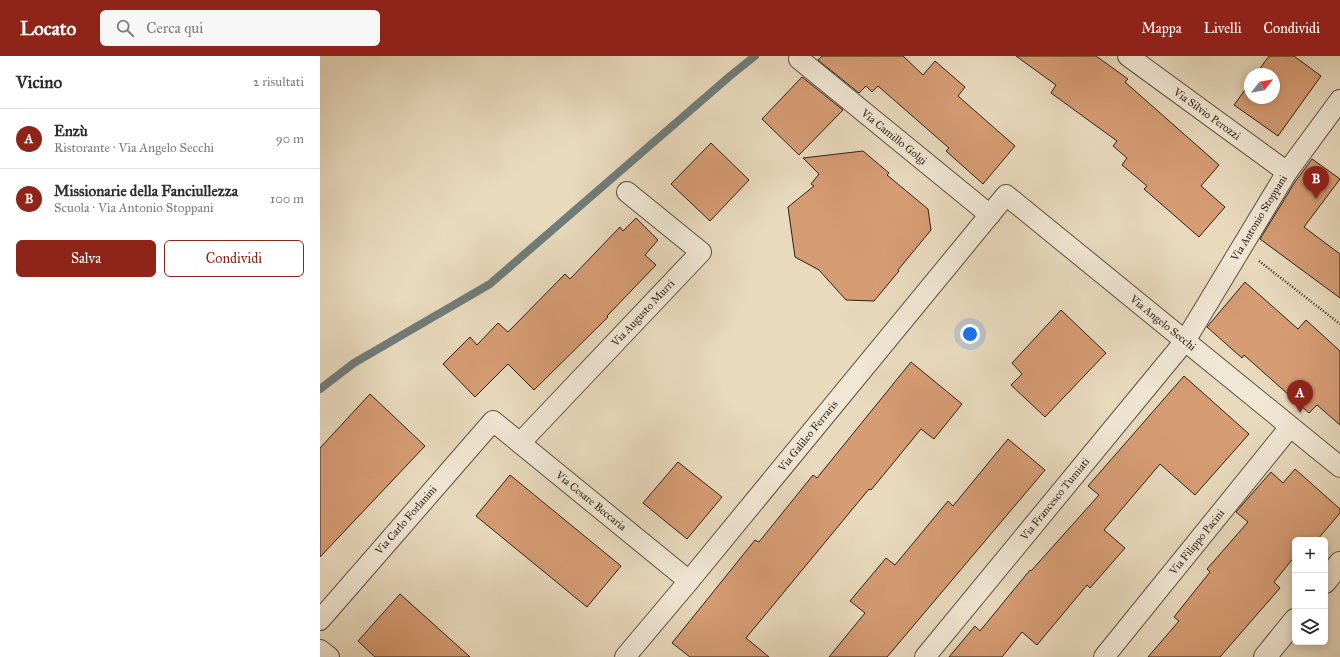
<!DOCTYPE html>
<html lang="it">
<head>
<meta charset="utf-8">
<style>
  :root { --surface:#fff; --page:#f7f7f7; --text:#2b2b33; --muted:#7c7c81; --line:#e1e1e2; --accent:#8f2418 }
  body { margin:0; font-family:"IM FELL Great Primer",serif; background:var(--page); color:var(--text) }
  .controls { position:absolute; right:12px; bottom:12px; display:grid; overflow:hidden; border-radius:6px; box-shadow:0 2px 10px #0003 }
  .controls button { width:36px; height:36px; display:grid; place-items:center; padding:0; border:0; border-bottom:1px solid var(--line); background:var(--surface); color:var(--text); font:20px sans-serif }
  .compass { position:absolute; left:924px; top:12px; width:36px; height:36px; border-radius:50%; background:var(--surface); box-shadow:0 2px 10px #0003; rotate:59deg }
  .you { position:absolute; left:650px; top:278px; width:14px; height:14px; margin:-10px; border:3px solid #fff; border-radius:50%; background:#1a73e8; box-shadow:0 0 0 6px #1a73e833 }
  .badge { display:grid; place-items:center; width:26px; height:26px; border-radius:50%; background:var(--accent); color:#fff; font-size:13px; font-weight:700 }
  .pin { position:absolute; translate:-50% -33px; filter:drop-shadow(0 1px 2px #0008) }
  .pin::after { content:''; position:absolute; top:21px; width:14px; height:12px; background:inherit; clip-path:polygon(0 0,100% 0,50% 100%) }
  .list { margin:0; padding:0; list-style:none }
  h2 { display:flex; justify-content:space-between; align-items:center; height:52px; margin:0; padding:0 16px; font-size:17px }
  h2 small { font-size:13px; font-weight:400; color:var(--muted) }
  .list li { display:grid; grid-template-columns:26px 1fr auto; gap:12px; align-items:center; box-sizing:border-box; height:60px; padding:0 16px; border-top:1px solid var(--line) }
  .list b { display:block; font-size:15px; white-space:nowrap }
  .list p { margin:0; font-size:13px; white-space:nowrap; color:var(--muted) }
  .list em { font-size:13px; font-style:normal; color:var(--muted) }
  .actions { display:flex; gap:8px; padding:12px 16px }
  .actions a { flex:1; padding:9px 0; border:1px solid var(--accent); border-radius:6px; text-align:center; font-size:14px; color:var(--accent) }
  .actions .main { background:var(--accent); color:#fff }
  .icon { flex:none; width:22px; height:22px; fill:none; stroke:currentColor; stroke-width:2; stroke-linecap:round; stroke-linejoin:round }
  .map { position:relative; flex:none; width:1020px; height:601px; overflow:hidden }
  header { display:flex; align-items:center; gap:24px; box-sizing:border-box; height:56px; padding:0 20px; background:var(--accent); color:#fff }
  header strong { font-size:19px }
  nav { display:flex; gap:22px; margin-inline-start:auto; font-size:14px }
  .search { width:280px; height:36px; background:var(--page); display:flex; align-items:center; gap:10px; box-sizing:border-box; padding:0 14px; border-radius:6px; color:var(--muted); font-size:15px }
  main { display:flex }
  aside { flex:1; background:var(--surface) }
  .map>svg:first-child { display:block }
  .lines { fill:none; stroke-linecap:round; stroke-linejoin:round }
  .stream { stroke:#707c7a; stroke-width:8 }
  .building { fill:#d69c74; stroke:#2d2216 }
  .minor-casing { stroke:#5c5040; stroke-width:22 }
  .tertiary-casing { stroke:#5c5040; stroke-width:24 }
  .path { stroke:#2d2216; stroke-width:2.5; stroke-dasharray:1 2; stroke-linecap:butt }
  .minor { stroke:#f1e7d5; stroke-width:20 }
  .tertiary { stroke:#f1e7d5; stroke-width:22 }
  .labels { text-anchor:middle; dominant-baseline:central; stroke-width:3; stroke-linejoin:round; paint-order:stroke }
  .street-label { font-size:11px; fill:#2d2216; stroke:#f1e7d5 }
</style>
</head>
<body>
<header>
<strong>Locato</strong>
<div class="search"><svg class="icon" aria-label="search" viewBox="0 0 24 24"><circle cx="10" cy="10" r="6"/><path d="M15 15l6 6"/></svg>Cerca qui</div>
<nav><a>Mappa</a><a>Livelli</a><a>Condividi</a></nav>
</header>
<main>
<aside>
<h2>Vicino<small>2 risultati</small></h2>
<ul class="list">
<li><span class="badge">A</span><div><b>Enzù</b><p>Ristorante · Via Angelo Secchi</p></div><em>90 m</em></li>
<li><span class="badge">B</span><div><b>Missionarie della Fanciullezza</b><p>Scuola · Via Antonio Stoppani</p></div><em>100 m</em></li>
</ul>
<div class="actions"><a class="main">Salva</a><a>Condividi</a></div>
</aside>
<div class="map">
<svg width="1020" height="601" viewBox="0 0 1020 601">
  <rect width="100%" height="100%" fill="#e9dabe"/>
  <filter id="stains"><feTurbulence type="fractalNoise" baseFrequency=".005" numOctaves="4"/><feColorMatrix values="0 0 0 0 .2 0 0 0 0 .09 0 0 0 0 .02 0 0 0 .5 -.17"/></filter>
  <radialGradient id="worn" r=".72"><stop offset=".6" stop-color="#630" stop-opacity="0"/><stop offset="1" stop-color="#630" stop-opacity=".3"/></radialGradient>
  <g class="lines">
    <polyline class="stream" points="0,333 34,307 170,228 410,20 435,0"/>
  </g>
  <g class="building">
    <polygon points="502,0 583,0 603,19 615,5 645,31 638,40 695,90 663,128 626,95 629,92 558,30 552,36 546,30 539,37 498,4"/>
    <polygon points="696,0 776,0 808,23 805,26 899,109 881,130 905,151 879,181 824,133 827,130 802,109 807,102 793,90 797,85 731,37 736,29"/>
    <polygon points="949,0 974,0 1001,20 958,80 914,49 930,27 930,42 954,42 954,18 936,18"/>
    <polygon points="482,21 523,54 479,99 442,63"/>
    <polygon points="391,87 429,124 390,165 351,128"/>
    <polygon points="543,95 569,117 567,119 608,153 611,174 578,214 579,215 554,245 526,244 499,214 475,201 468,151 494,130 491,128 499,118 483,102"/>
    <polygon points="992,103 1020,123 984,171 1020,198 1020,242 940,183 975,126"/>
    <polygon points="316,162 338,184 325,199 336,209 287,260 288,261 214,334 188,308 155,341 123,308 150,281 157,289 178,267 188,276 245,218 250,223 300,171 303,175"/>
    <polygon points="925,226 978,273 986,264 1020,295 1020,369 997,349 989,357 924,299 922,302 887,271"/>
    <polygon points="741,254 786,297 725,361 691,329 702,318 692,307"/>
    <polygon points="591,306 642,348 614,383 601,373 551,434 549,433 426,582 449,601 370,601 352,587 435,484 439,486 493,419 497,422"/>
    <polygon points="864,320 929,378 875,439 840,408 784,474 805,492 770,532 767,529 717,589 702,576 682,601 629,601 655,570 660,575 710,514 711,515 779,439 768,430"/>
    <polygon points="50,338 105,390 0,501 0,392"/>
    <polygon points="688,383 725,414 567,601 509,601 545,557 530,545 566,502 575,509 628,445 633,450"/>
    <polygon points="358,406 402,441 367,483 323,447"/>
    <polygon points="975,413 1020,453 1020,457 997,484 975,484 975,500 954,526 960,532 900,601 828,601 859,565 854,561 890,516 887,513 928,466 916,456 951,416 963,427"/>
    <polygon points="190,419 301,510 267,551 156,460"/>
    <polygon points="80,538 150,601 55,601 38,585"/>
  </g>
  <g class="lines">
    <defs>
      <g id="minor">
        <polyline points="808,0 967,116"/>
        <polyline points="479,3 670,159"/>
        <polyline points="200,387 381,196 307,136"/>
        <polyline points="0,564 173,365 369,525"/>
        <polyline points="0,594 9,601"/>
        <polyline points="305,601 369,525 686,139 1020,411"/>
        <polyline points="605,601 865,285 967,116 1020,44"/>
        <polyline points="784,601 970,371"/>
      </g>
      <g id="tertiary">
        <polyline points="1005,526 1020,507"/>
        <polyline points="945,601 975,564"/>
      </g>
    </defs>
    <use href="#minor" class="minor-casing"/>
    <use href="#tertiary" class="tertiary-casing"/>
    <polyline class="path" points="939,205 1020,268"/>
    <use href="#minor" class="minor"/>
    <use href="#tertiary" class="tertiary"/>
  </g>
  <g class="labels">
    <g class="street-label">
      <text transform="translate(887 58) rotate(36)">Via Silvio Perozzi</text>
      <text transform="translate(574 81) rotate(39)">Via Camillo Golgi</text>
      <text transform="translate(939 162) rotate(-59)">Via Antonio Stoppani</text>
      <text transform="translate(323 257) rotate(-47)">Via Augusto Murri</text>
      <text transform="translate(843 267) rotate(39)">Via Angelo Secchi</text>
      <text transform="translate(488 380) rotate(-51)">Via Galileo Ferraris</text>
      <text transform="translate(735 443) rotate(-51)">Via Francesco Tumiati</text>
      <text transform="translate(271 445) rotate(39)">Via Cesare Beccaria</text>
      <text transform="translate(86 464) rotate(-49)">Via Carlo Forlanini</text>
      <text transform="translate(877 486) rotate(-51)">Via Filippo Pacini</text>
    </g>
  </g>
  <rect width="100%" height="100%" filter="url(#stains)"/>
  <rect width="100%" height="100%" fill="url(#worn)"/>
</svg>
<div class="controls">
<button>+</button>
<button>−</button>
<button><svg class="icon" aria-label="layers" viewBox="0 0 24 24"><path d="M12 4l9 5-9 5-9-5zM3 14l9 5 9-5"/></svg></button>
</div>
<svg class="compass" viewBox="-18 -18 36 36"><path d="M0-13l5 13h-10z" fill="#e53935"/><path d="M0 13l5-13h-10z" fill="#7c7c81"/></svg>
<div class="you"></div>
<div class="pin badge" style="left:980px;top:357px">A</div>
<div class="pin badge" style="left:996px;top:143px">B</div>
</div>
</main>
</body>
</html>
